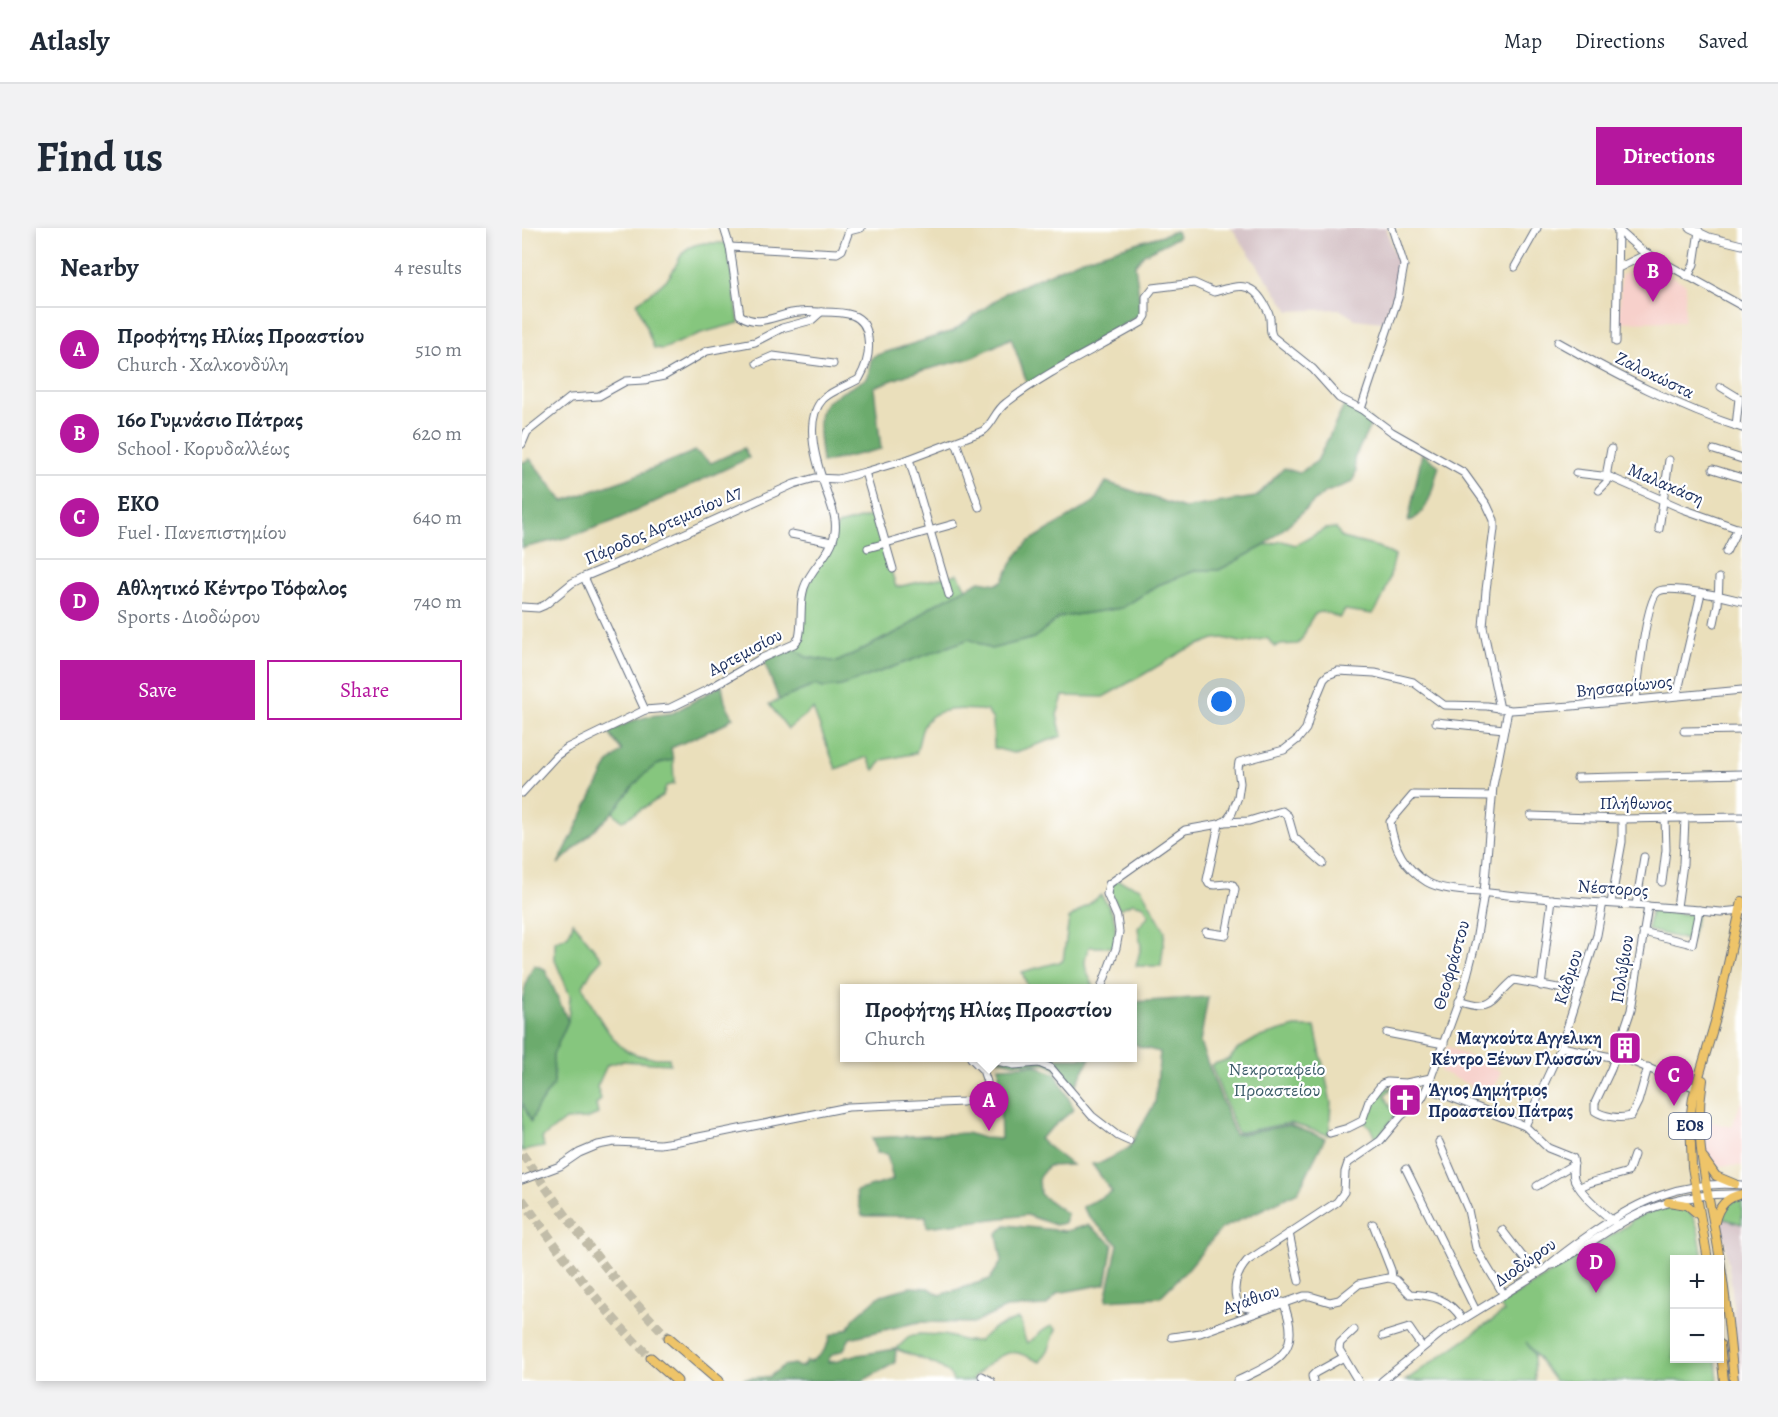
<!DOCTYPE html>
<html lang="en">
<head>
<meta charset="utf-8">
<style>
  :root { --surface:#fff; --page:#f2f2f3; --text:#1f2937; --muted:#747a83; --line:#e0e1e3; --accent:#b5179e }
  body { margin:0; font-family:Alegreya,serif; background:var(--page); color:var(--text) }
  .controls { position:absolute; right:18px; bottom:18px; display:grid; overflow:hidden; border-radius:0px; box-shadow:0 3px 9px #0003 }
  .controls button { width:54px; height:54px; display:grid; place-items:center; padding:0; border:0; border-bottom:2px solid var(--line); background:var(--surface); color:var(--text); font:30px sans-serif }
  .you { position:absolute; left:700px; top:474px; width:21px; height:21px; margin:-15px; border:4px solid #fff; border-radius:50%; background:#1a73e8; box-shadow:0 0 0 9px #1a73e833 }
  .badge { display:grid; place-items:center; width:39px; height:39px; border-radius:50%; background:var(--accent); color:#fff; font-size:20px; font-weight:700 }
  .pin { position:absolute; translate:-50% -50px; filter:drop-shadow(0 2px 3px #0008) }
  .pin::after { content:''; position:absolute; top:32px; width:21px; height:18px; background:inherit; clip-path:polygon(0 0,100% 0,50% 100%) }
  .popup { position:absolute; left:318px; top:756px; width:297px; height:78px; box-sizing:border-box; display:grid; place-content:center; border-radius:0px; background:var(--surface); filter:drop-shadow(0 2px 4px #0005); font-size:20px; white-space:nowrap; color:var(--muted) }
  .popup b { font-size:22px; color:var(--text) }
  .popup::after { content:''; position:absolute; left:50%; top:100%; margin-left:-12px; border:12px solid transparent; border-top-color:var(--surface) }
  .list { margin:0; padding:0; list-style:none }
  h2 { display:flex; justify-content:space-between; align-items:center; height:78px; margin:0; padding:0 24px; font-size:26px }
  h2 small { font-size:20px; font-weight:400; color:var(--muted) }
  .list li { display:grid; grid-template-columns:39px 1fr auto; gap:18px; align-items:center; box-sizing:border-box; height:84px; padding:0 24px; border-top:2px solid var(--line) }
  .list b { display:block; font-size:22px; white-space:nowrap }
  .list p { margin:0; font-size:20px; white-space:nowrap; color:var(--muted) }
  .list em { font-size:20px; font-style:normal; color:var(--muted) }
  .actions { display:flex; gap:12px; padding:18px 24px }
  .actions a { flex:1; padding:14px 0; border:2px solid var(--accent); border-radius:0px; text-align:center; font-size:21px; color:var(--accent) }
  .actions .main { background:var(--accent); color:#fff }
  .map { position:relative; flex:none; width:1220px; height:1153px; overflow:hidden; border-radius:0px }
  header { display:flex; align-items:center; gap:36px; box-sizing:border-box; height:84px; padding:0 30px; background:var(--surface); border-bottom:2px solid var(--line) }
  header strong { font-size:28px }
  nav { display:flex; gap:33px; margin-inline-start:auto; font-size:21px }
  .intro { display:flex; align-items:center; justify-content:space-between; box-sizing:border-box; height:144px; padding:0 36px }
  h1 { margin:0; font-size:42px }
  .button { padding:15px 27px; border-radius:0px; background:var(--accent); color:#fff; font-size:21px; font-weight:700 }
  main { display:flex; gap:36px; padding:0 36px }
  aside { flex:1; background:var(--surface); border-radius:0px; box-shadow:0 3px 9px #0003 }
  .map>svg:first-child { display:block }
  .built { fill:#f7d0cb }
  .industrial { fill:#d2bec2 }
  .green { fill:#86c67e; stroke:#507a6e; stroke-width:1.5 }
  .forest { fill:#6cab6d; stroke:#446d66; stroke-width:1.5 }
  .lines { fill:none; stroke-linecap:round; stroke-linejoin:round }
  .highway-tunnel { stroke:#c1bca8; stroke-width:9; stroke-dasharray:9 4.5; stroke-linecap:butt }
  .minor-casing { stroke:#636d7f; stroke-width:9 }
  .major-casing { stroke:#636d7f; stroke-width:10 }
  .highway-casing { stroke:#636d7f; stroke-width:11 }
  .minor { stroke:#fff; stroke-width:7 }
  .major { stroke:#eec469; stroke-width:8 }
  .highway { stroke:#eec469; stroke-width:9 }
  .labels { text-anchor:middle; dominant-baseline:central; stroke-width:4.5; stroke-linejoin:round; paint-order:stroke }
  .shield { fill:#fff; stroke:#5f6d8e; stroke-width:1.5 }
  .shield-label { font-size:16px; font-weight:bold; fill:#1b2f5e }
  .street-label { font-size:18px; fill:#1b2f5e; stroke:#fff }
  .poi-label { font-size:18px; font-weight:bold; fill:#1b2f5e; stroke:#fff; text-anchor:end }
  .park-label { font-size:18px; fill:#3b5c68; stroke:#fff }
</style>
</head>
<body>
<header>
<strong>Atlasly</strong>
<nav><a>Map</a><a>Directions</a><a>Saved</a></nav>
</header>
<div class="intro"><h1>Find us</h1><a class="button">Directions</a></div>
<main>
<aside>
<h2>Nearby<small>4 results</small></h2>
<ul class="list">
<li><span class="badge">A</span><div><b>Προφήτης Ηλίας Προαστίου</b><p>Church · Χαλκονδύλη</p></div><em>510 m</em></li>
<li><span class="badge">B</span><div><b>16ο Γυμνάσιο Πάτρας</b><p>School · Κορυδαλλέως</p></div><em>620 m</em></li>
<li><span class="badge">C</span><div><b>EKO</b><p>Fuel · Πανεπιστημίου</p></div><em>640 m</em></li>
<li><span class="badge">D</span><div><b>Αθλητικό Κέντρο Τόφαλος</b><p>Sports · Διοδώρου</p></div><em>740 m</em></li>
</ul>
<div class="actions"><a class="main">Save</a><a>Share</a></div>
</aside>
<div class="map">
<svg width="1220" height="1153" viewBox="0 0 1220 1153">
  <rect width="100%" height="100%" fill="#fff"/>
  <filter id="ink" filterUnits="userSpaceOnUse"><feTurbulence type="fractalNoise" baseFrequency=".0167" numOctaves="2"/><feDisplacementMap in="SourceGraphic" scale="12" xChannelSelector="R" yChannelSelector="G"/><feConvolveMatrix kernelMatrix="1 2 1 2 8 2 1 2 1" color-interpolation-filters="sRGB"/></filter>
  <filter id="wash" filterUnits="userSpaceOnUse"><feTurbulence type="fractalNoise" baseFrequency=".008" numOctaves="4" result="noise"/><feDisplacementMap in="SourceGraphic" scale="24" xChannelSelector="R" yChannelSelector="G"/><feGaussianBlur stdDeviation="1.35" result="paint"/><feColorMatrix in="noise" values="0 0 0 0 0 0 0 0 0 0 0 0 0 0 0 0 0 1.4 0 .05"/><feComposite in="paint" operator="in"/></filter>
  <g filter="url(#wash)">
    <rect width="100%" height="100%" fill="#eadfbb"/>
    <g class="built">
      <polygon points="1125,35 1164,56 1162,93 1097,94 1099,47 1122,38"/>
      <polygon points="925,818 979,844 969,867 918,843"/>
      <polygon points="1220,871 1220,938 1190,937 1184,929 1179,912 1180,892 1210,899"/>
    </g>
    <g class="industrial">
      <polygon points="707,0 864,0 876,37 872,64 860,94 833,91 817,81 767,83 711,2"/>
      <polygon points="1199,990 1220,996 1220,1153 1218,1153 1209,1053"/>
    </g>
    <g class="green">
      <path d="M182 15H205L217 95 179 105 141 121 132 120 115 75C125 67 137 60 146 50 160 32 155 19 182 15Z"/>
      <polygon points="353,287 374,359 436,346 444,361 410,378 383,400 315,434 284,429 270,419 275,415 285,359 316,297"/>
      <path d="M814 300 820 310 856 319 873 328C868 347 864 371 850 386L823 382 817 390C784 370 789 404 776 416L755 417 753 419 745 410 722 415 701 410 692 411 663 422 619 448 581 469 541 468 535 487 540 508 491 525 472 520 471 492 465 483C446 481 413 477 402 497 398 505 397 517 394 525L361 532 352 542 345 529 314 541 291 481 266 501 247 476 294 457 302 460 319 458 447 411 469 421 512 410 538 389 600 380 636 357 675 342H697L742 318 760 313 774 317 803 301Z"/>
      <path d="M151 532 152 556 144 558 141 568 100 593 91 584C106 565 124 534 151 532Z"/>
      <path d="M594 652 619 660 643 703 639 738H614L619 719 616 700 627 687 622 678 611 675 597 681C591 669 584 663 594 652Z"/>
      <path d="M579 667C594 688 595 693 592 719H567C559 736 564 744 573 760H506L500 744 541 733 547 691Z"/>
      <polygon points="1129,683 1175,687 1169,713 1125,702"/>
      <path d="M51 694 80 731 70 742 61 758C67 774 90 816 106 823 119 830 133 830 147 830L148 836 100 833 85 837 75 859 79 871 74 877 76 886 64 891 43 892 20 910 22 919 0 923V874L9 893 16 878 32 856 31 827 46 793 48 768 33 732V713C46 710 48 707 51 694Z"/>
      <polygon points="773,799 793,799 809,875 807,907 768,895 715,905 689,837 707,831 716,821 735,810"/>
      <polygon points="871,859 863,867 873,888 855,911 848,899 842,894 850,874 859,861"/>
      <path d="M1217 971H1220V996L1199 990C1200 980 1208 974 1217 971Z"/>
      <path d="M1147 977C1179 978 1176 1006 1181 1031L1152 1032V1130L1194 1131 1196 1153H1033L1004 1114 1012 1126 1013 1153H883L982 1084 977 1077 1106 997 1111 991Z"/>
      <path d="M496 1091C502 1098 500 1107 505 1115 515 1110 519 1101 530 1098L534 1101 527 1121 518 1134C511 1131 503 1127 496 1125 479 1121 462 1140 451 1150L452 1153H431C428 1137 389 1128 374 1121L387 1109 397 1106 422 1107 444 1113H456L472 1100Z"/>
    </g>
    <g class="forest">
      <path d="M654 3 656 9 622 26 613 37 619 82 617 87 506 157 489 110 449 130 387 146 352 159 359 221 300 235C299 218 291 187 305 174 315 165 333 159 346 149L349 131 352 128 431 103 485 64 558 32Z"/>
      <polygon points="823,176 840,185 850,194 832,231 834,243 831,254 802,265 742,318 697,342 675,342 636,357 600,380 538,389 512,410 469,421 447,411 319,458 301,460 293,457 257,472 242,433 270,419 284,429 315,434 383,400 410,378 458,353 475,356 481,352 492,331 506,314 572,274 584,254 662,280 734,269 762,240 777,245 795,233"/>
      <polygon points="222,220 227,230 92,293 47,309 0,320 0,235 8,231 41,273 105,251 173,223 189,235"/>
      <path d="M900 225 917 238C910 259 909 285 886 294Z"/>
      <path d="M200 457 203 474 211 489 201 497 149 520 151 532C121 535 107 568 88 587 71 604 53 620 36 636L86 536 100 523 86 504 110 493 128 488 151 485Z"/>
      <polygon points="12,737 23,741 46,793 31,827 32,856 16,878 9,893 0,874 0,773 5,752"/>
      <polygon points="686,769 678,815 713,907 767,897 803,910 776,964 699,1001 665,1042 638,1069 584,1072 596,1016 569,991 560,979 590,964 570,936 581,934 607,920 633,875 638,824 618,819 611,814 611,774"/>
      <polygon points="472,830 568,830 554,857 526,836 491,835"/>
      <polygon points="513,837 534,846 552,881 517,911 550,937 526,938 517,949 518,966 545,986 542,995 533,997 505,987 405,999 404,988 340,988 334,963 371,952 365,926 355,925 350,910 445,905 461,910 479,911 477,839"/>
      <path d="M484 997 544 1003 566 997 591 1016 584 1056 536 1065 524 1078 484 1080 452 1095 397 1094 328 1110 322 1121C316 1126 308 1124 306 1134L317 1133 323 1129 374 1121 373 1135 340 1153H222L223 1150 247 1149 261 1138 272 1136 277 1139 281 1138 284 1133 288 1134C299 1127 305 1122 308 1108L327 1100 332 1090 359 1067 388 1059 407 1060 418 1067 468 1051 480 1033 475 1006Z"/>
    </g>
  </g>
  <g filter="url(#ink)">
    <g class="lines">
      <g class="highway-tunnel">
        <path d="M0 926C46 991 90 1054 147 1110"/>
        <path d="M0 971C40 1027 80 1082 129 1130"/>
      </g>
      <defs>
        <g id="minor">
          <polyline points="1094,0 1119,22 1220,78"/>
          <polyline points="1168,0 1187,9 1220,17"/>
          <polyline points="208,19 315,25 320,22 327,3 339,0"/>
          <polyline points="993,39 1015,0"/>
          <polyline points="1096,40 1125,26"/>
          <polyline points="1166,49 1172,36 1177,3"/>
          <path d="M1036 114C1095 147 1155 179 1220 200"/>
          <polyline points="1094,114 1096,0"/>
          <polyline points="235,135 251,128 311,136"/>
          <polyline points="1199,159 1217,170 1214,198"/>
          <polyline points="839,181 876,70 882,37 870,0"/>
          <polyline points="434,214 457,279"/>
          <polyline points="0,216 5,204 48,170 77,168 104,153 122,152 142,148 185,123 233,114 260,100 290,92 299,84"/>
          <polyline points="1192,222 1220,231"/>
          <polyline points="387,231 427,367"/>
          <polyline points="1191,241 1220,250"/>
          <polyline points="343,244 371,341"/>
          <polyline points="1054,245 1088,249 1161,281 1220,302"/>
          <polyline points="1077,262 1085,254 1085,243 1089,221"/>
          <polyline points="1137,301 1147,232"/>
          <polyline points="269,306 310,314"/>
          <polyline points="346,320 432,296"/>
          <polyline points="1204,324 1216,300"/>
          <polyline points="62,349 123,482"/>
          <path d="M0 379 16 380 23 377 50 355 62 349 124 323 272 256 293 250 316 251 343 244 387 231 461 203C471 196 473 183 484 175 525 143 574 121 620 94L624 88V69L631 60 672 55 692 64C713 58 728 52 741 74 744 79 748 85 748 91 749 98 747 103 751 109L791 141 817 170 839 181 870 204 942 245 965 277 972 292V301L964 362 961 399 978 481"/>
          <polyline points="1192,395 1196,376 1197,350"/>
          <polyline points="1155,467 1179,365"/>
          <path d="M1114 472C1116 455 1124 369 1137 363 1150 357 1204 369 1220 373"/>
          <polyline points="914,494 982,501"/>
          <polyline points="1162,503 1220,502"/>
          <polyline points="1055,550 1220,546"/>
          <path d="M0 565 34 528 45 520 123 482 148 480 185 462 240 430 272 416 277 410C281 394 277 376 282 360 289 339 310 326 313 304 315 291 310 280 306 268 297 242 279 194 301 171 310 162 326 158 337 151 344 139 348 124 346 110 344 84 322 84 300 84 292 84 284 83 277 84 256 85 238 101 218 87L208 19 202 0"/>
          <path d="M970 568 891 567 868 594C872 620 882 640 905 654 920 663 949 663 967 665 1044 674 1122 677 1199 684L1220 682"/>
          <polyline points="1009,588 1100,591 1220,589"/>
          <polyline points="701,594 727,593 760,583 766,588 772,609 801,635"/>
          <polyline points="1140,654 1144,622 1143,590"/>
          <polyline points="1089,675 1100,614 1100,591"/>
          <polyline points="1114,677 1122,629"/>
          <polyline points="1155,679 1161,636 1163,590"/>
          <path d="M684 704 704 707 713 661 711 657C703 654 695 659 687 656L685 652 697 596"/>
          <polyline points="1121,704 1170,716 1177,682"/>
          <polyline points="1019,758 1030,671"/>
          <polyline points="579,760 594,720 597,704 595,689 585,666 587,656 663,602 697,596 704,593 710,585 716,569 718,555 716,541 717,534 762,522 776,511 784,501 790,480 802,451 806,447 816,443 853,445 891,454 922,477 965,478 989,482 1050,478 1220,462"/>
          <path d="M936 773C972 786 968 772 992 752L1036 760 1059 758"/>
          <polyline points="865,805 922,816"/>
          <polyline points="1039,819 1109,833 1174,860"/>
          <polyline points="463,830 492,837 517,835 529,840 570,888 596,908 607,913"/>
          <path d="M1126 839 1116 874 1109 888C1098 891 1082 889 1073 883V875L1089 841 1109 782 1126 678"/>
          <path d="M905 860 1003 898 1026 920 1051 930C1053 938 1049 946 1053 953 1061 968 1083 987 1096 997"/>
          <polyline points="1003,898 1039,819 1075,707 1081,674"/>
          <polyline points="808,905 826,900 840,893 847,873 860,856 865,854 884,855 909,850"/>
          <polyline points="917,914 946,982 954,1020 982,1067"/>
          <polyline points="884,941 954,1083"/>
          <path d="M0 952 38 938 57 925 76 917 92 914 138 916 152 914 326 879 441 874C453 871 461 865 465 854L461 842 449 830"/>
          <polyline points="1015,958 1052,936"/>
          <polyline points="1058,959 1067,955 1106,944 1112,927"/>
          <polyline points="851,996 869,1042 870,1050"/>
          <polyline points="980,1002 1014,1046"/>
          <polyline points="767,1005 777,1053"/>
          <path d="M1030 1037C1053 1026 1073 1011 1094 998 1131 975 1171 965 1215 966"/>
          <polyline points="832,1102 818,1115 817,1121 836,1153"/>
          <polyline points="861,1108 887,1100 900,1119"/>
          <path d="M650 1109 678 1105 782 1068H788L808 1074 817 1072 837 1056 866 1050 874 1052 888 1066C911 1067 927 1071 940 1091"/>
          <polyline points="460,1148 469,1153"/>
          <path d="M715 1153C755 1134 782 1125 761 1074L727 1080 717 1078C709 1062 714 1046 725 1033L815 974 822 964 823 944 826 935 858 913 879 888 900 870 905 860 942 759 954 713 962 665 971 558 986 482"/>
          <polyline points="791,1153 790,1148 793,1145 822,1129"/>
          <path d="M860 1153 919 1105 1023 1041C1038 1027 1054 1016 1070 1005 1117 972 1161 952 1220 957"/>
        </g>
        <g id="major">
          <path d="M1181 852C1172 908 1182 944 1192 998 1202 1049 1207 1101 1212 1153"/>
          <polyline points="1182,931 1194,948 1213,956"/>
          <polyline points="1146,974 1165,977 1177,987"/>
          <path d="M1193 994C1196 979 1204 969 1220 966"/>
          <polyline points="1186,1032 1170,939 1168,893 1171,869 1193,794 1220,673"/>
          <polyline points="1198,1116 1202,1153"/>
        </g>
        <g id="highway">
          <polyline points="147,1110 197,1153"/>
          <polyline points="129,1130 155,1153"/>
        </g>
      </defs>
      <use href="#minor" class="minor-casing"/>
      <use href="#major" class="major-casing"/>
      <use href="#highway" class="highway-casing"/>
      <use href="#minor" class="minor"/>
      <use href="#major" class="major"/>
      <use href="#highway" class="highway"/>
    </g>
  </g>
  <defs>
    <symbol id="building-square" viewBox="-11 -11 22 22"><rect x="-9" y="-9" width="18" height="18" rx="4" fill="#b5179e" stroke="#fff"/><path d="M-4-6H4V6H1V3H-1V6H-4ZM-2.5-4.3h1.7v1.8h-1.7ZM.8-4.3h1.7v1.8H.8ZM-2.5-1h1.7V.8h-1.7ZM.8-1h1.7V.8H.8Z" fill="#fff"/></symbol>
    <symbol id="church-square" viewBox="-11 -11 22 22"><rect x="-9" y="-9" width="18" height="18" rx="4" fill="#b5179e" stroke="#fff"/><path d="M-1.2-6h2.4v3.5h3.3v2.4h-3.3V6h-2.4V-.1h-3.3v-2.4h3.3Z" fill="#fff"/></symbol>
  </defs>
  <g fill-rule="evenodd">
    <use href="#building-square" x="1084" y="801" width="38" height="38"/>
    <use href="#church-square" x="864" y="853" width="38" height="38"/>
  </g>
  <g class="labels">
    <rect class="shield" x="1147" y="885" width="42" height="26" rx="4.5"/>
    <g class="shield-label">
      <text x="1168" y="898">ΕΟ8</text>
    </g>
    <g class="street-label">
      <text transform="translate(1133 147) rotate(26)">Ζαλοκώστα</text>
      <text transform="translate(1144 256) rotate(23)">Μαλακάση</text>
      <text transform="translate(141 297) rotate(-24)">Πάροδος Αρτεμισίου Δ7</text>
      <text transform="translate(223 424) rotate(-28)">Αρτεμισίου</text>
      <text transform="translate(1102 458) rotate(-6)">Βησσαρίωνος</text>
      <text x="1114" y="575">Πλήθωνος</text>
      <text transform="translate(1091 660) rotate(4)">Νέστορος</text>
      <text transform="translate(929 737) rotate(-74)">Θεοφράστου</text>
      <text transform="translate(1100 741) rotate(-81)">Πολύβιου</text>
      <text transform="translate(1046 749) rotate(-72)">Κάδμου</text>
      <text transform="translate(1003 1034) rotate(-35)">Διοδώρου</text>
      <text transform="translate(729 1071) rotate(-19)">Αγάθιου</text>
    </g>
    <g class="poi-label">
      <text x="1080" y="810">Μαγκούτα Αγγελικη<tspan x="1080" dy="21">Κέντρο Ξένων Γλωσσών</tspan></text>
      <text x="906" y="862" text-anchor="start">Άγιος Δημήτριος<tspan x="906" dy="21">Προαστείου Πάτρας</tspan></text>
    </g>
    <g class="park-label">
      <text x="755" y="841">Νεκροταφείο<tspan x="755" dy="21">Προαστείου</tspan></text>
    </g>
  </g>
</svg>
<div class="controls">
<button>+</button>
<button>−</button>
</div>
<div class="you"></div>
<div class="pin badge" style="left:467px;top:903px">A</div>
<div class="popup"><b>Προφήτης Ηλίας Προαστίου</b>Church</div>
<div class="pin badge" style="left:1131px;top:74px">B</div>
<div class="pin badge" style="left:1152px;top:878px">C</div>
<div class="pin badge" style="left:1074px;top:1065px">D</div>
</div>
</main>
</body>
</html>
